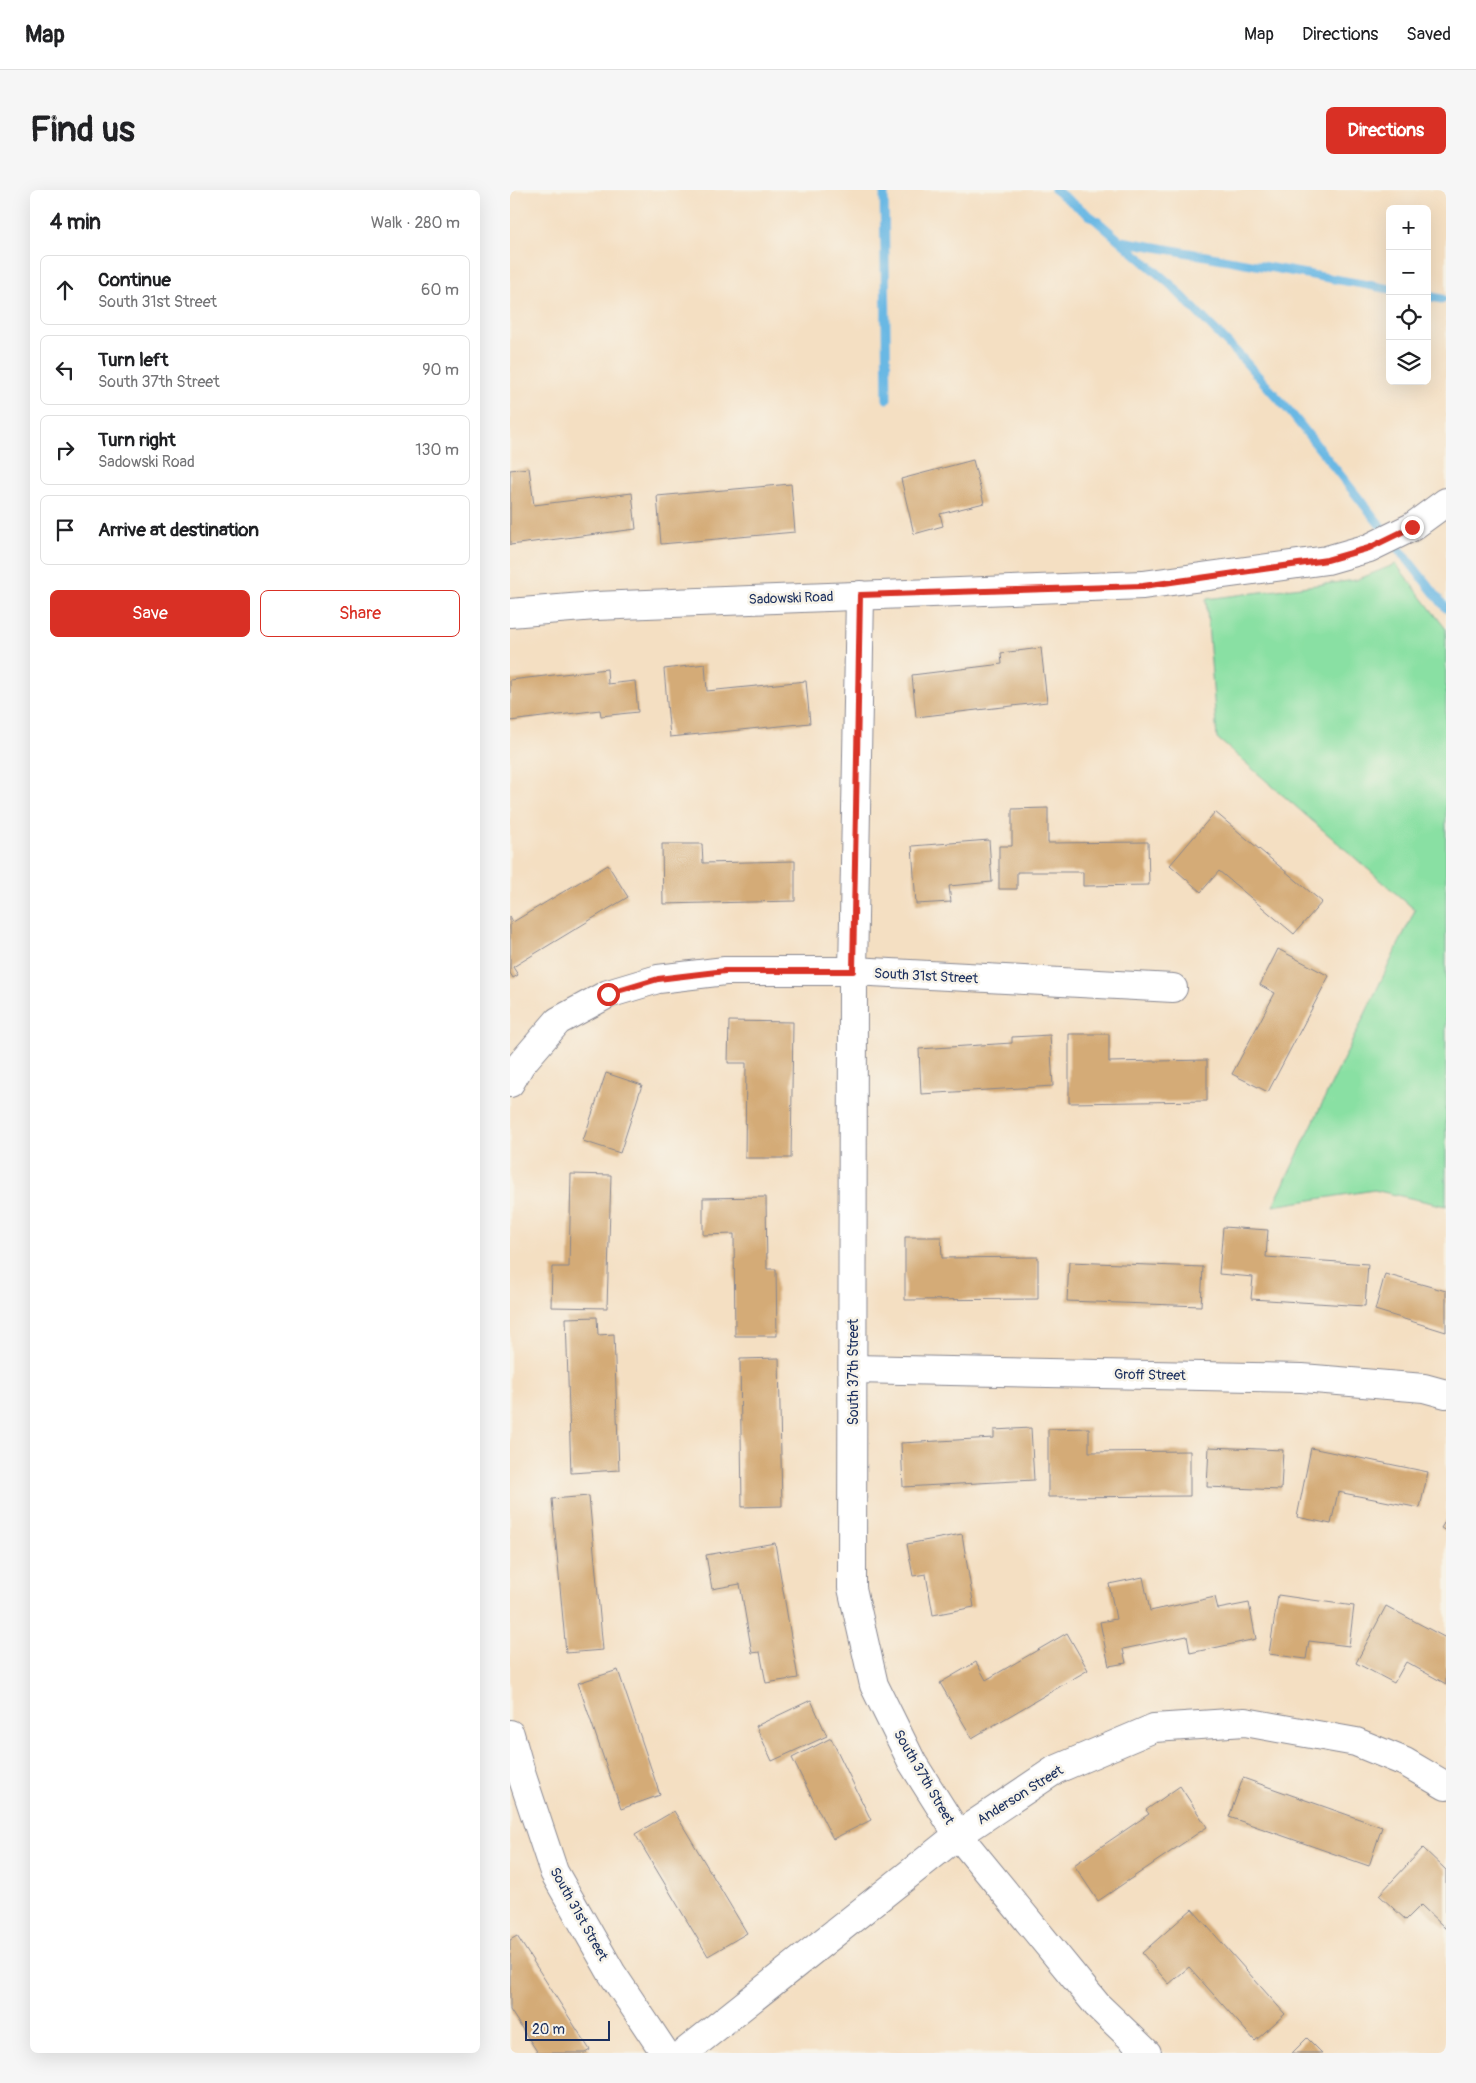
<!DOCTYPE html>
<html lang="en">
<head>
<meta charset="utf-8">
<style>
  :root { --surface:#fff; --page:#f6f6f6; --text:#202124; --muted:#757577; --line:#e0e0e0; --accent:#d93025 }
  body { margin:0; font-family:Pangolin,sans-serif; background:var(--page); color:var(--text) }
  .controls { position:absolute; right:15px; top:15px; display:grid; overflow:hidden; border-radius:8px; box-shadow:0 5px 20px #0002 }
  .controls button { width:45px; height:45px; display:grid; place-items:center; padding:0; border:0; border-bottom:1px solid var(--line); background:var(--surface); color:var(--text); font:25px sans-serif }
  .scale { position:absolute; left:15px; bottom:12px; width:85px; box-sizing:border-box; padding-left:5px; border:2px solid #1b2f5e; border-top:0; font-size:14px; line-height:18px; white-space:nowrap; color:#1b2f5e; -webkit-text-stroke:4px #f7f3e8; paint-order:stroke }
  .stop { position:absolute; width:15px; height:15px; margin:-11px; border:4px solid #d93025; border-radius:50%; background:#fff }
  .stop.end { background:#d93025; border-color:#fff; box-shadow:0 1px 5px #0008 }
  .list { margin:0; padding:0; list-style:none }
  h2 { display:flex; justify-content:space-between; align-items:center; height:65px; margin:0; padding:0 20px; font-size:21px }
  h2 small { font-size:16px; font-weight:400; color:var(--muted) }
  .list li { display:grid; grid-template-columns:32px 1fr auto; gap:15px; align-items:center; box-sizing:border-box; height:70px; margin:0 10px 10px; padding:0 10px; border:1px solid var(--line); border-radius:8px }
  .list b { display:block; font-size:19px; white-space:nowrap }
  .list p { margin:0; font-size:16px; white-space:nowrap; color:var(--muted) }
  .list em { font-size:16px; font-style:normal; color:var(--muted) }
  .actions { display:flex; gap:10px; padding:15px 20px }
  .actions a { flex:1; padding:11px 0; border:1px solid var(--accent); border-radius:8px; text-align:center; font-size:18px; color:var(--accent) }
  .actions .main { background:var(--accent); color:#fff }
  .icon { flex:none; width:28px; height:28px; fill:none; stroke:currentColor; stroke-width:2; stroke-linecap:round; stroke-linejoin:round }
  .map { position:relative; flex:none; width:936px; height:1863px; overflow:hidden; border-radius:8px }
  header { display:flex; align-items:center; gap:30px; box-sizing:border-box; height:70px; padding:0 25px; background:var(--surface); border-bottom:1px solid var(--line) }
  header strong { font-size:24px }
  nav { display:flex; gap:28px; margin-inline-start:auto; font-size:18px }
  .intro { display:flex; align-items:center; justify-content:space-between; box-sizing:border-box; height:120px; padding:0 30px }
  h1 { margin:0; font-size:35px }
  .button { padding:12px 22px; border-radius:8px; background:var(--accent); color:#fff; font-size:18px; font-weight:700 }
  main { display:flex; gap:30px; padding:0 30px }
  aside { flex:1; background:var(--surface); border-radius:8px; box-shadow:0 5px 20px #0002 }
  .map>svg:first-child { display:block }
  .green { fill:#89e0a3; stroke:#528880 }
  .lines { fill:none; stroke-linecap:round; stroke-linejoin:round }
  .stream { stroke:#69b8e4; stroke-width:9 }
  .building { fill:#d4ab77 }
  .minor-casing { stroke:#888790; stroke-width:30 }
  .minor { stroke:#fff; stroke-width:28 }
  .route { stroke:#d93025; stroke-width:6 }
  .labels { text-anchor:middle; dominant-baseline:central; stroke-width:5; stroke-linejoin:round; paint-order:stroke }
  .street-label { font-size:14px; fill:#1b2f5e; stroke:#f7f3e8 }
</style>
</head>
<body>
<header>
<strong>Map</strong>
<nav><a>Map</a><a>Directions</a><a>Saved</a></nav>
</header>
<div class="intro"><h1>Find us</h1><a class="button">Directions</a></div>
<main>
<aside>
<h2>4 min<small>Walk · 280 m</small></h2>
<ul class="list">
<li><svg class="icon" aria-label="ahead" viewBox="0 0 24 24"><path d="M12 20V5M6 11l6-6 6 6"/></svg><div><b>Continue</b><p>South 31st Street</p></div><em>60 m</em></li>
<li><svg class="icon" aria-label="left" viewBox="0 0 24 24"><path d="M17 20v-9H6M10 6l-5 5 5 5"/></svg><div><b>Turn left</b><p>South 37th Street</p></div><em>90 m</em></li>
<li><svg class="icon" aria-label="right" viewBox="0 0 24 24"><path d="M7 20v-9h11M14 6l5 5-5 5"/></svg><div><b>Turn right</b><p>Sadowski Road</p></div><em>130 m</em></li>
<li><svg class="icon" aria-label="arrive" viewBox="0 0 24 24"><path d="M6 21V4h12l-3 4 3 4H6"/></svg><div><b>Arrive at destination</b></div></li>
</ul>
<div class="actions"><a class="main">Save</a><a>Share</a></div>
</aside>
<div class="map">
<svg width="936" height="1863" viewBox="0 0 936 1863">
  <rect width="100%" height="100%" fill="#f7f3e8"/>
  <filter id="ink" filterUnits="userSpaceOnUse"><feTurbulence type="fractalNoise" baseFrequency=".02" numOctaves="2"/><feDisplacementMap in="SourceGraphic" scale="10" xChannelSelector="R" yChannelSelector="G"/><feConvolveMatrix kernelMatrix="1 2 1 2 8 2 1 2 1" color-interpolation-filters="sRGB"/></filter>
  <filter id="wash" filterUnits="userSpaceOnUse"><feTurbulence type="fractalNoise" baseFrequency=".0096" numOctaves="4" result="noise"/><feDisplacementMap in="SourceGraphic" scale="20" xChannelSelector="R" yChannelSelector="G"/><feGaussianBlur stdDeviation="1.12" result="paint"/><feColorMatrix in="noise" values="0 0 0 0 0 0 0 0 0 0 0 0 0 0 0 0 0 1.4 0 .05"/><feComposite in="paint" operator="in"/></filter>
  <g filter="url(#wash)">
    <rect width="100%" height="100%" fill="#f4dfc2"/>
    <polygon class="green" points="886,374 936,439 936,1016 864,1000 763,1016 905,720 707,548 696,409 846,390"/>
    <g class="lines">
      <g class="stream">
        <polyline points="374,0 377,209"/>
        <polyline points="545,0 587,31 660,94 731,167 781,223 936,418"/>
        <polyline points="612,51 880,99"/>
        <polyline points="917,106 932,109"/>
      </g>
    </g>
    <g id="blocks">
      <g class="building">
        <polygon points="463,270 474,313 430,324 433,336 404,344 391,289"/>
        <polygon points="19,278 24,315 122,303 126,339 0,355 0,280"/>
        <polygon points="281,294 285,342 151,354 147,306"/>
        <polygon points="531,458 537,512 406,527 402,485 492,474 491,463"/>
        <polygon points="195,474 197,501 296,491 300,533 160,547 154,479"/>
        <polygon points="97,479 98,494 125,491 128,522 91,526 90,520 0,531 0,490"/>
        <polygon points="538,618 538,653 638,652 639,695 573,696 573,682 507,682 507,699 489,699 489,656 502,656 502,619"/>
        <polygon points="705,622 812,712 784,744 709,681 691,702 660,675"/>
        <polygon points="479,650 482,692 439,696 441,712 406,714 402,656"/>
        <polygon points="152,654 192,654 193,673 285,671 285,711 153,714"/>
        <polygon points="98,675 118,707 3,777 8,785 3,788 0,783 0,726 3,732"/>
        <polygon points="768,759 819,786 758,902 722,884 765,803 750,795"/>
        <polygon points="219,831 283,832 281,968 235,968 236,873 218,873"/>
        <polygon points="559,844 599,844 599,872 697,870 697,911 559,913"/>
        <polygon points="540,845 543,896 411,904 409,859 502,853 502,847"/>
        <polygon points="96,883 132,895 110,963 73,951"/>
        <polygon points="61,984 101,985 97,1118 41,1117 42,1077 59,1077"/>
        <polygon points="256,1007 257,1079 266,1079 267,1146 225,1146 224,1044 193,1045 193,1008"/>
        <polygon points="713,1037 758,1040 756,1067 858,1074 855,1116 741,1109 743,1087 709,1084"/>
        <polygon points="395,1047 431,1047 432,1068 528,1067 528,1109 395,1110"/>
        <polygon points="559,1072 693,1077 691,1116 557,1111"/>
        <polygon points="875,1084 936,1101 936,1142 865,1120"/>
        <polygon points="87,1127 88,1145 104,1144 109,1280 61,1283 56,1128"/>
        <polygon points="269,1168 272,1316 232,1317 230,1169"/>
        <polygon points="521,1238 524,1290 393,1297 391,1253 484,1248 484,1240"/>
        <polygon points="579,1238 579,1262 680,1261 680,1306 538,1307 538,1239"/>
        <polygon points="699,1257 773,1260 771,1300 697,1297"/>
        <polygon points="801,1258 918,1282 910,1318 828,1302 821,1334 787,1327"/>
        <polygon points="79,1306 93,1460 56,1463 42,1309"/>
        <polygon points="936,1330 936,1341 931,1338"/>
        <polygon points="452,1344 464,1417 423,1425 416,1384 403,1386 397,1354"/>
        <polygon points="265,1353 288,1488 256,1493 250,1462 242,1463 230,1394 202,1399 196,1365"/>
        <polygon points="633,1387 640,1421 705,1407 708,1419 739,1413 746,1449 680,1463 677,1446 613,1459 616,1473 599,1476 590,1432 606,1429 599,1394"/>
        <polygon points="768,1405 844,1416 839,1456 799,1451 796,1469 759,1464"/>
        <polygon points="876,1416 936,1448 936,1494 896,1472 884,1493 846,1473"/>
        <polygon points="557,1443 578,1480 462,1548 430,1493 466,1472 476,1490"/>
        <polygon points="108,1480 150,1605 111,1619 68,1493"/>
        <polygon points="301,1510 317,1546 262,1571 246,1536"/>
        <polygon points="321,1548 361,1630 323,1649 282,1568"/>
        <polygon points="733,1588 872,1637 859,1676 719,1627"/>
        <polygon points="670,1596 697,1637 588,1711 564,1675 639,1624 636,1620"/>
        <polygon points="164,1621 237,1743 198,1766 125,1644"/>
        <polygon points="913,1658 936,1680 936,1739 911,1715 896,1730 869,1705"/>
        <polygon points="682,1719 775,1824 745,1851 679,1777 659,1794 632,1763"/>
        <polygon points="7,1746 80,1860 75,1863 28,1863 0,1820 0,1750"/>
        <polygon points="797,1848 812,1863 782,1863"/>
      </g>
    </g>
  </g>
  <g filter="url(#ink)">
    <use href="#blocks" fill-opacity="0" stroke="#888790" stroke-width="1"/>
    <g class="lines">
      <defs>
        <g id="minor">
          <polyline points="350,405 343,781 342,1398 364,1495 402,1572 448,1645 587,1815 637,1863"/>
          <polyline points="0,423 85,416 633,395 817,370 859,358 902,337 936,312"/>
          <polyline points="0,893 11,874 48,831 98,804 148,789 215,781 343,781 663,798"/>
          <polyline points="343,1179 792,1188 914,1198 936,1204"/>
          <polyline points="0,1544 12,1586 44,1682 101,1782 155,1863"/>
          <polyline points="174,1863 448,1645 545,1580 644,1538 735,1532 846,1552 895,1572 936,1596"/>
        </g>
      </defs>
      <use href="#minor" class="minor-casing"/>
      <use href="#minor" class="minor"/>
    </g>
  </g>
  <g class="lines" filter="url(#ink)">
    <polyline class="route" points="98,804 148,789 215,781 343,781 350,405 633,396 817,370 859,358 902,337"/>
  </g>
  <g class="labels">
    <g class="street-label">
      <text transform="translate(281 408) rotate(-2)">Sadowski Road</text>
      <text transform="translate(416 786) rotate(3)">South 31st Street</text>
      <text transform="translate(343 1182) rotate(-90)">South 37th Street</text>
      <text transform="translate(640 1185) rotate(1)">Groff Street</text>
      <text transform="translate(414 1587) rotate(60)">South 37th Street</text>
      <text transform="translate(510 1605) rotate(-32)">Anderson Street</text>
      <text transform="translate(69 1724) rotate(61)">South 31st Street</text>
    </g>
  </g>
</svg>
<div class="controls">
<button>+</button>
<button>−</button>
<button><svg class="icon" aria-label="locate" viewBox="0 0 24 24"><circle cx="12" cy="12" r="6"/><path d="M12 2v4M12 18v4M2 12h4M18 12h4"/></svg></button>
<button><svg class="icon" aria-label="layers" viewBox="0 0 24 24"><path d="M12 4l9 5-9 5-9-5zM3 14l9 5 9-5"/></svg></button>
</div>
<div class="scale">20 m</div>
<div class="stop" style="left:98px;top:804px"></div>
<div class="stop end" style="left:902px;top:337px"></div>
</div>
</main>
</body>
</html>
